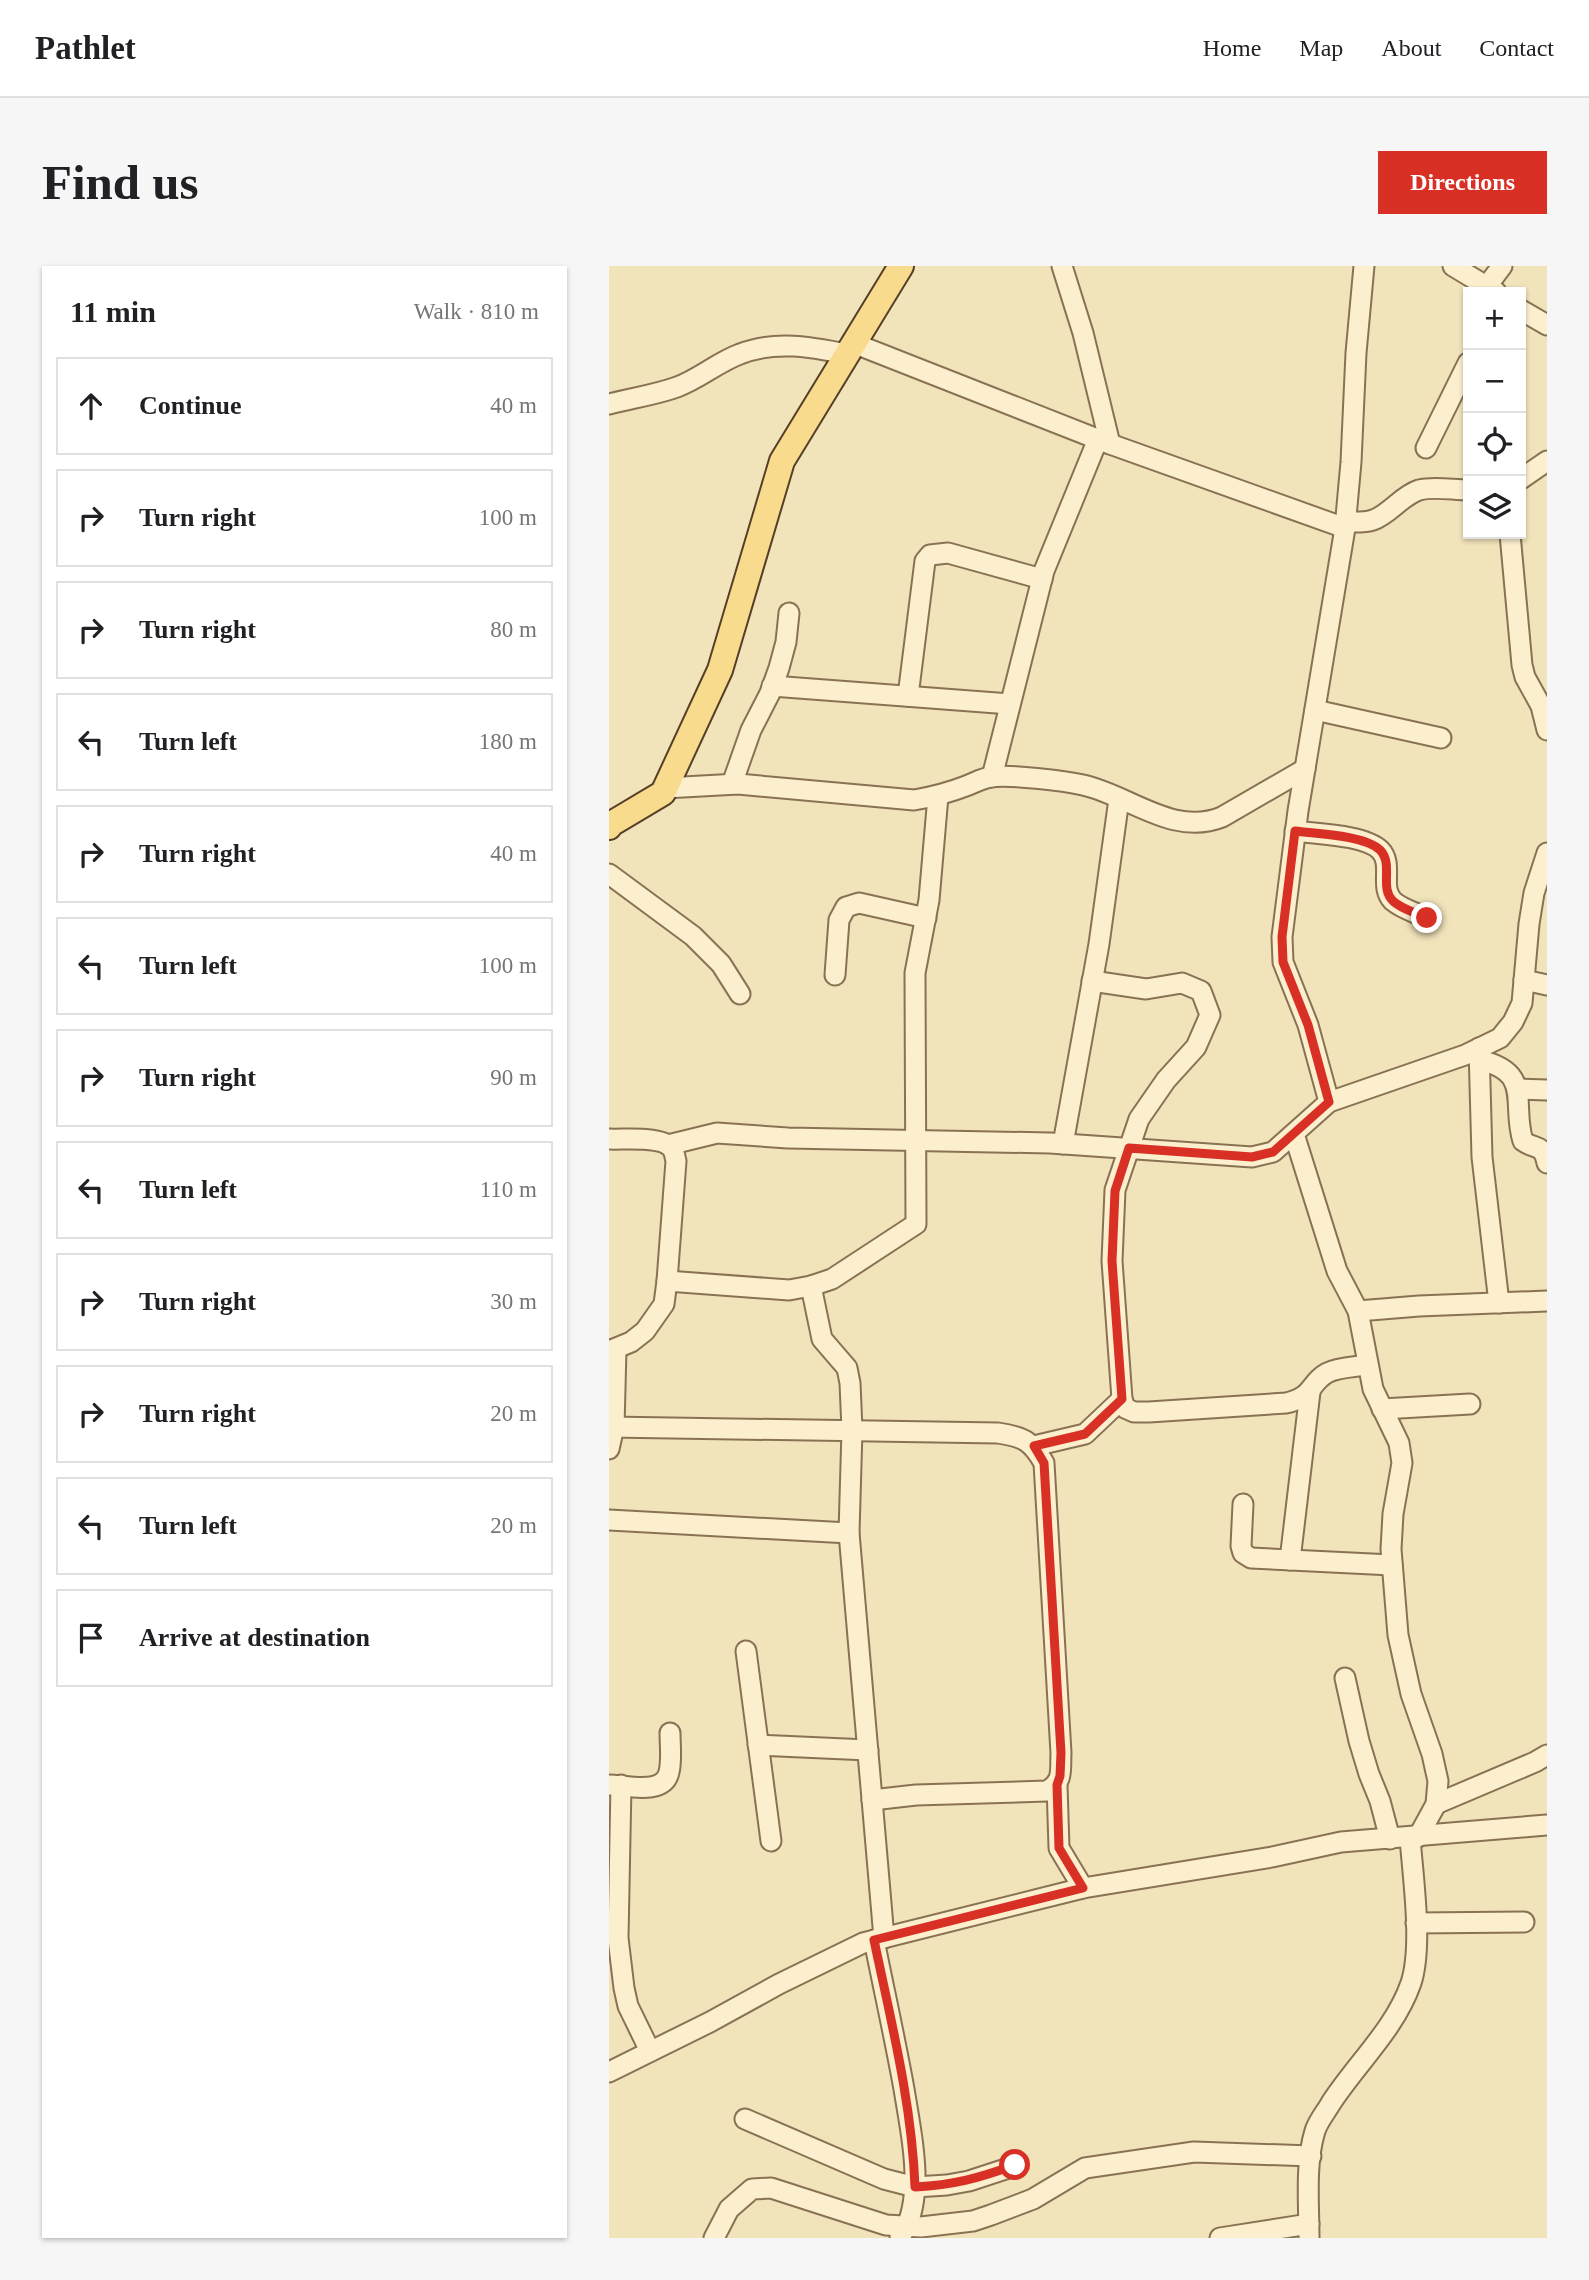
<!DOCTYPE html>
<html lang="en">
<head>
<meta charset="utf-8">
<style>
  :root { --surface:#fff; --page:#f6f6f6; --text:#202124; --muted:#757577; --line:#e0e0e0; --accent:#d93025 }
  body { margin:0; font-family:"Times New Roman",serif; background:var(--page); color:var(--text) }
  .controls { position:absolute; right:21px; top:21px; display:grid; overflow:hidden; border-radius:0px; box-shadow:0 2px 5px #0004 }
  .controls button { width:63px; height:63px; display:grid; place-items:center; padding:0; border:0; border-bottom:2px solid var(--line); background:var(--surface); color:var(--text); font:35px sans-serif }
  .stop { position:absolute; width:21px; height:21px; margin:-16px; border:5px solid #d93025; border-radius:50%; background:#fff }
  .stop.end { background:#d93025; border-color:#fff; box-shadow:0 2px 7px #0008 }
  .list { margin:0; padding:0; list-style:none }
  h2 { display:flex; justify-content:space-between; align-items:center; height:91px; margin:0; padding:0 28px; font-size:30px }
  h2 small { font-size:23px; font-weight:400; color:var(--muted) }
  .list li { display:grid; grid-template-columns:46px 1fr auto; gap:21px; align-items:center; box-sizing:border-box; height:98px; margin:0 14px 14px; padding:0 14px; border:2px solid var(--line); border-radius:0px }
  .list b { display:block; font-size:26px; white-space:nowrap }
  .list em { font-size:23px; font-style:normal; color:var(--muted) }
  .icon { flex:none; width:38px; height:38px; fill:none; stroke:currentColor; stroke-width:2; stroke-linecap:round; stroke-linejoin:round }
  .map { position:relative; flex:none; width:938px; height:1972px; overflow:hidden; border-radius:0px }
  header { display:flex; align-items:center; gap:42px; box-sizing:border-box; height:98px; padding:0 35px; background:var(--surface); border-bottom:2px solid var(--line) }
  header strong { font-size:33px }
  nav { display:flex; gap:38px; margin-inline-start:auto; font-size:24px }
  .intro { display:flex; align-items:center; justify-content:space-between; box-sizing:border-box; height:168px; padding:0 42px }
  h1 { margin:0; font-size:49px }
  .button { padding:18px 32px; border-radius:0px; background:var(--accent); color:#fff; font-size:24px; font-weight:700 }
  main { display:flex; gap:42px; padding:0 42px }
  aside { flex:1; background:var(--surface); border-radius:0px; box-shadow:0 2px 5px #0004 }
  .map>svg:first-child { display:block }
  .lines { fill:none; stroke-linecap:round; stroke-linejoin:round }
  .minor-casing { stroke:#897253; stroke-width:23 }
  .major-casing { stroke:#553f28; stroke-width:28 }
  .minor { stroke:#fbefce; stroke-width:19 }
  .major { stroke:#f9db8d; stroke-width:24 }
  .route { stroke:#d93025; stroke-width:9 }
</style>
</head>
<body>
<header>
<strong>Pathlet</strong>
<nav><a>Home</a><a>Map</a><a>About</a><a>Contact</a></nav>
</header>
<div class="intro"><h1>Find us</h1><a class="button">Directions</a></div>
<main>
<aside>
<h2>11 min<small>Walk · 810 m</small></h2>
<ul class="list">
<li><svg class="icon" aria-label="ahead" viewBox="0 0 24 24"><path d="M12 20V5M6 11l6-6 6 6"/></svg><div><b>Continue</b></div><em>40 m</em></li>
<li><svg class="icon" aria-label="right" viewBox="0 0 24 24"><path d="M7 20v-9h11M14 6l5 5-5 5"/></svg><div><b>Turn right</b></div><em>100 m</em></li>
<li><svg class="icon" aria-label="right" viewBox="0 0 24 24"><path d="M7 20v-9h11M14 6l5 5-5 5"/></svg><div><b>Turn right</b></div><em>80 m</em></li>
<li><svg class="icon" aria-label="left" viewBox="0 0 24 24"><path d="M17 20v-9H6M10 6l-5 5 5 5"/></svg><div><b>Turn left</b></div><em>180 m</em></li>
<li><svg class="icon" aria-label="right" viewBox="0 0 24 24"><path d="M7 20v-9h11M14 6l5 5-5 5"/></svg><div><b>Turn right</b></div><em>40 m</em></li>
<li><svg class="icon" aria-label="left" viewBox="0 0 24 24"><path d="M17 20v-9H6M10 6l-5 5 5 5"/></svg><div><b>Turn left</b></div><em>100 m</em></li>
<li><svg class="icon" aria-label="right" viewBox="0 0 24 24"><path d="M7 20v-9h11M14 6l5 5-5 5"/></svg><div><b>Turn right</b></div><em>90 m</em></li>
<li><svg class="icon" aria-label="left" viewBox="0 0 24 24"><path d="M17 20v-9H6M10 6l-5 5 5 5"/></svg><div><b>Turn left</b></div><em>110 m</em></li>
<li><svg class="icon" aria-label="right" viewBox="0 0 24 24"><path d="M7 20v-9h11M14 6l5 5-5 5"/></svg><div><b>Turn right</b></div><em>30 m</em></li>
<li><svg class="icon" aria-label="right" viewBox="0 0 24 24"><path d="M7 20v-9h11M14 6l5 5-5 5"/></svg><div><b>Turn right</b></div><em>20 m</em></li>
<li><svg class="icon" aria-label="left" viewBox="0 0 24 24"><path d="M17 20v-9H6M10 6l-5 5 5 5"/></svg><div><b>Turn left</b></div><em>20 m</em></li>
<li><svg class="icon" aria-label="arrive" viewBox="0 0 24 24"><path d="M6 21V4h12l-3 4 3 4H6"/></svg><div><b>Arrive at destination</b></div></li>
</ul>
</aside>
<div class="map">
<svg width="938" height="1972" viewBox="0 0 938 1972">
  <rect width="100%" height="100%" fill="#f1e3ba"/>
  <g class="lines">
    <defs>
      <g id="minor">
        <polyline points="453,0 474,67 501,178"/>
        <polyline points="844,0 887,26"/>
        <polyline points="878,20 893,0"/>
        <polyline points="912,44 938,59"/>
        <polyline points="244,77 501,178 736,262"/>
        <path d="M0 138C23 132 46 129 68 121 90 113 109 96 131 88 166 74 202 81 238 88"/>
        <polyline points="817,182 859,97"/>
        <polyline points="912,213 938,195"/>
        <path d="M736 256C745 256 755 257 764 254 781 248 792 230 810 224 825 220 844 224 859 224"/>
        <polyline points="901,268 913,399 916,411 932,440 938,464"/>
        <polyline points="163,420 401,438"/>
        <polyline points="299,430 316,295 321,289 339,287 433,313"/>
        <polyline points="706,444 832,472"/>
        <polyline points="383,511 435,305 489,173"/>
        <polyline points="123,518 142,464 161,427 170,402 177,376 180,347"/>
        <path d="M56 522 129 518 305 534C323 531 339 527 357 520 365 517 374 512 382 511 399 508 456 515 474 519 520 529 564 571 613 551L696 503"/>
        <path d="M686 565C708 568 756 569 771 584 785 598 770 621 784 635 793 643 808 647 818 652"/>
        <polyline points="0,608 84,670 112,698 131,728"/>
        <polyline points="226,709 230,654 237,641 250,637 317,652"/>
        <polyline points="915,714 938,719"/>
        <path d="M483 715 537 723 573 717 592 725 601 749 587 781 557 814 530 853 506 924 503 995 513 1133 516 1142 525 1146H540L677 1137C705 1131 700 1117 718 1107 729 1101 746 1101 758 1099"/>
        <polyline points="870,782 873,891 890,1037"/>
        <path d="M870 794C925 806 902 838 914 875 926 884 934 877 938 897"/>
        <polyline points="909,823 938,824"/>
        <polyline points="720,836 699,759 674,696 673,671 689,545 736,262 742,196 747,87 755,0"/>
        <polyline points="685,868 728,1005 749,1045 764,1123 790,1177 793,1197 784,1248 782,1283 789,1369 802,1428 823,1488 829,1515 827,1538 809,1571"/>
        <path d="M0 873C15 874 56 869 64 884 66 888 66 892 67 895L58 1015 55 1038 36 1065 22 1076 0 1085"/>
        <polyline points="454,878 490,678 510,533"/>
        <polyline points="59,879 108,867 179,872 441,877 643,891 664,886 720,836 856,789 891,772 904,756 913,737 920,658 925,627 938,587"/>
        <polyline points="58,1015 180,1024 202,1020 223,1013 307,958 306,707 320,634 329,530"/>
        <polyline points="202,1020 213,1073 238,1102 241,1117 243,1164 240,1267 275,1672"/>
        <polyline points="749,1045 810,1040 938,1035"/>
        <polyline points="773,1143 861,1138"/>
        <path d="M0 1161 389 1167C414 1171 422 1174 435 1197L452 1487C451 1505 455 1515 438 1525L307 1529 263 1534"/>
        <polyline points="425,1180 476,1168 513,1133"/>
        <polyline points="0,1183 5,1161 7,1083"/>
        <polyline points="634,1238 632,1280 634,1287 642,1292 783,1299"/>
        <polyline points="0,1254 240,1267"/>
        <polyline points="681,1294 701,1126"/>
        <polyline points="137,1385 162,1575"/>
        <polyline points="736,1412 750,1475 760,1508 771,1535 781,1573"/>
        <polyline points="149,1479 259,1484"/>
        <path d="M0 1519C17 1519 55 1530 60 1506 63 1494 61 1479 61 1467"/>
        <polyline points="12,1519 9,1672 15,1722 19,1740 41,1785"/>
        <polyline points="448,1519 450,1582 474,1622"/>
        <polyline points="827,1538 926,1496 938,1489"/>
        <polyline points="807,1657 915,1656"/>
        <path d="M265 1674C275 1724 286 1773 295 1823 300 1854 307 1888 306 1920 305 1936 302 1958 291 1970"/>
        <polyline points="0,1806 101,1756 170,1718 254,1677 474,1622 663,1591 732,1576 938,1559"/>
        <polyline points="136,1853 275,1913 306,1921 338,1919 360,1915 406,1900"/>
        <polyline points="105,1972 120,1943 143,1923 162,1922 277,1959 312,1961 364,1955 382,1949 424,1933 476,1902 585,1886 702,1890"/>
        <polyline points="611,1972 700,1958"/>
        <path d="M700 1972C700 1939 696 1897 706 1865 709 1855 717 1846 722 1837 748 1797 786 1763 802 1717 814 1680 804 1612 801 1572"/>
      </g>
      <polyline id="major" points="0,561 2,558 54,527 111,404 173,195 292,0"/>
    </defs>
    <use href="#minor" class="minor-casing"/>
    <use href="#major" class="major-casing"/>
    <use href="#minor" class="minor"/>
    <use href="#major" class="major"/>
  </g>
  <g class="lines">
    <path class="route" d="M406 1899C370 1912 345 1919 306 1921 303 1838 282 1755 265 1674L474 1622 450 1582 448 1519 451 1510 452 1487 435 1197 425 1180 476 1168 513 1133 503 995 506 925 520 882 643 891 664 886 720 836 699 759 674 696 673 671 686 565C707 568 756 569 771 584 785 598 770 622 784 635 792 643 808 647 818 652"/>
  </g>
</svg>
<div class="controls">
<button>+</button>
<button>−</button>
<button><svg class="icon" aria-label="locate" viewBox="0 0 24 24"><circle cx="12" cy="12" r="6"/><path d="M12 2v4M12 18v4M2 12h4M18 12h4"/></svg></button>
<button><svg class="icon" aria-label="layers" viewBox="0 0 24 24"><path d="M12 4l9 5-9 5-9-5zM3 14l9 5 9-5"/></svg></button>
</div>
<div class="stop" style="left:406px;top:1899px"></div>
<div class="stop end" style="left:818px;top:652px"></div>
</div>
</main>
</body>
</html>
